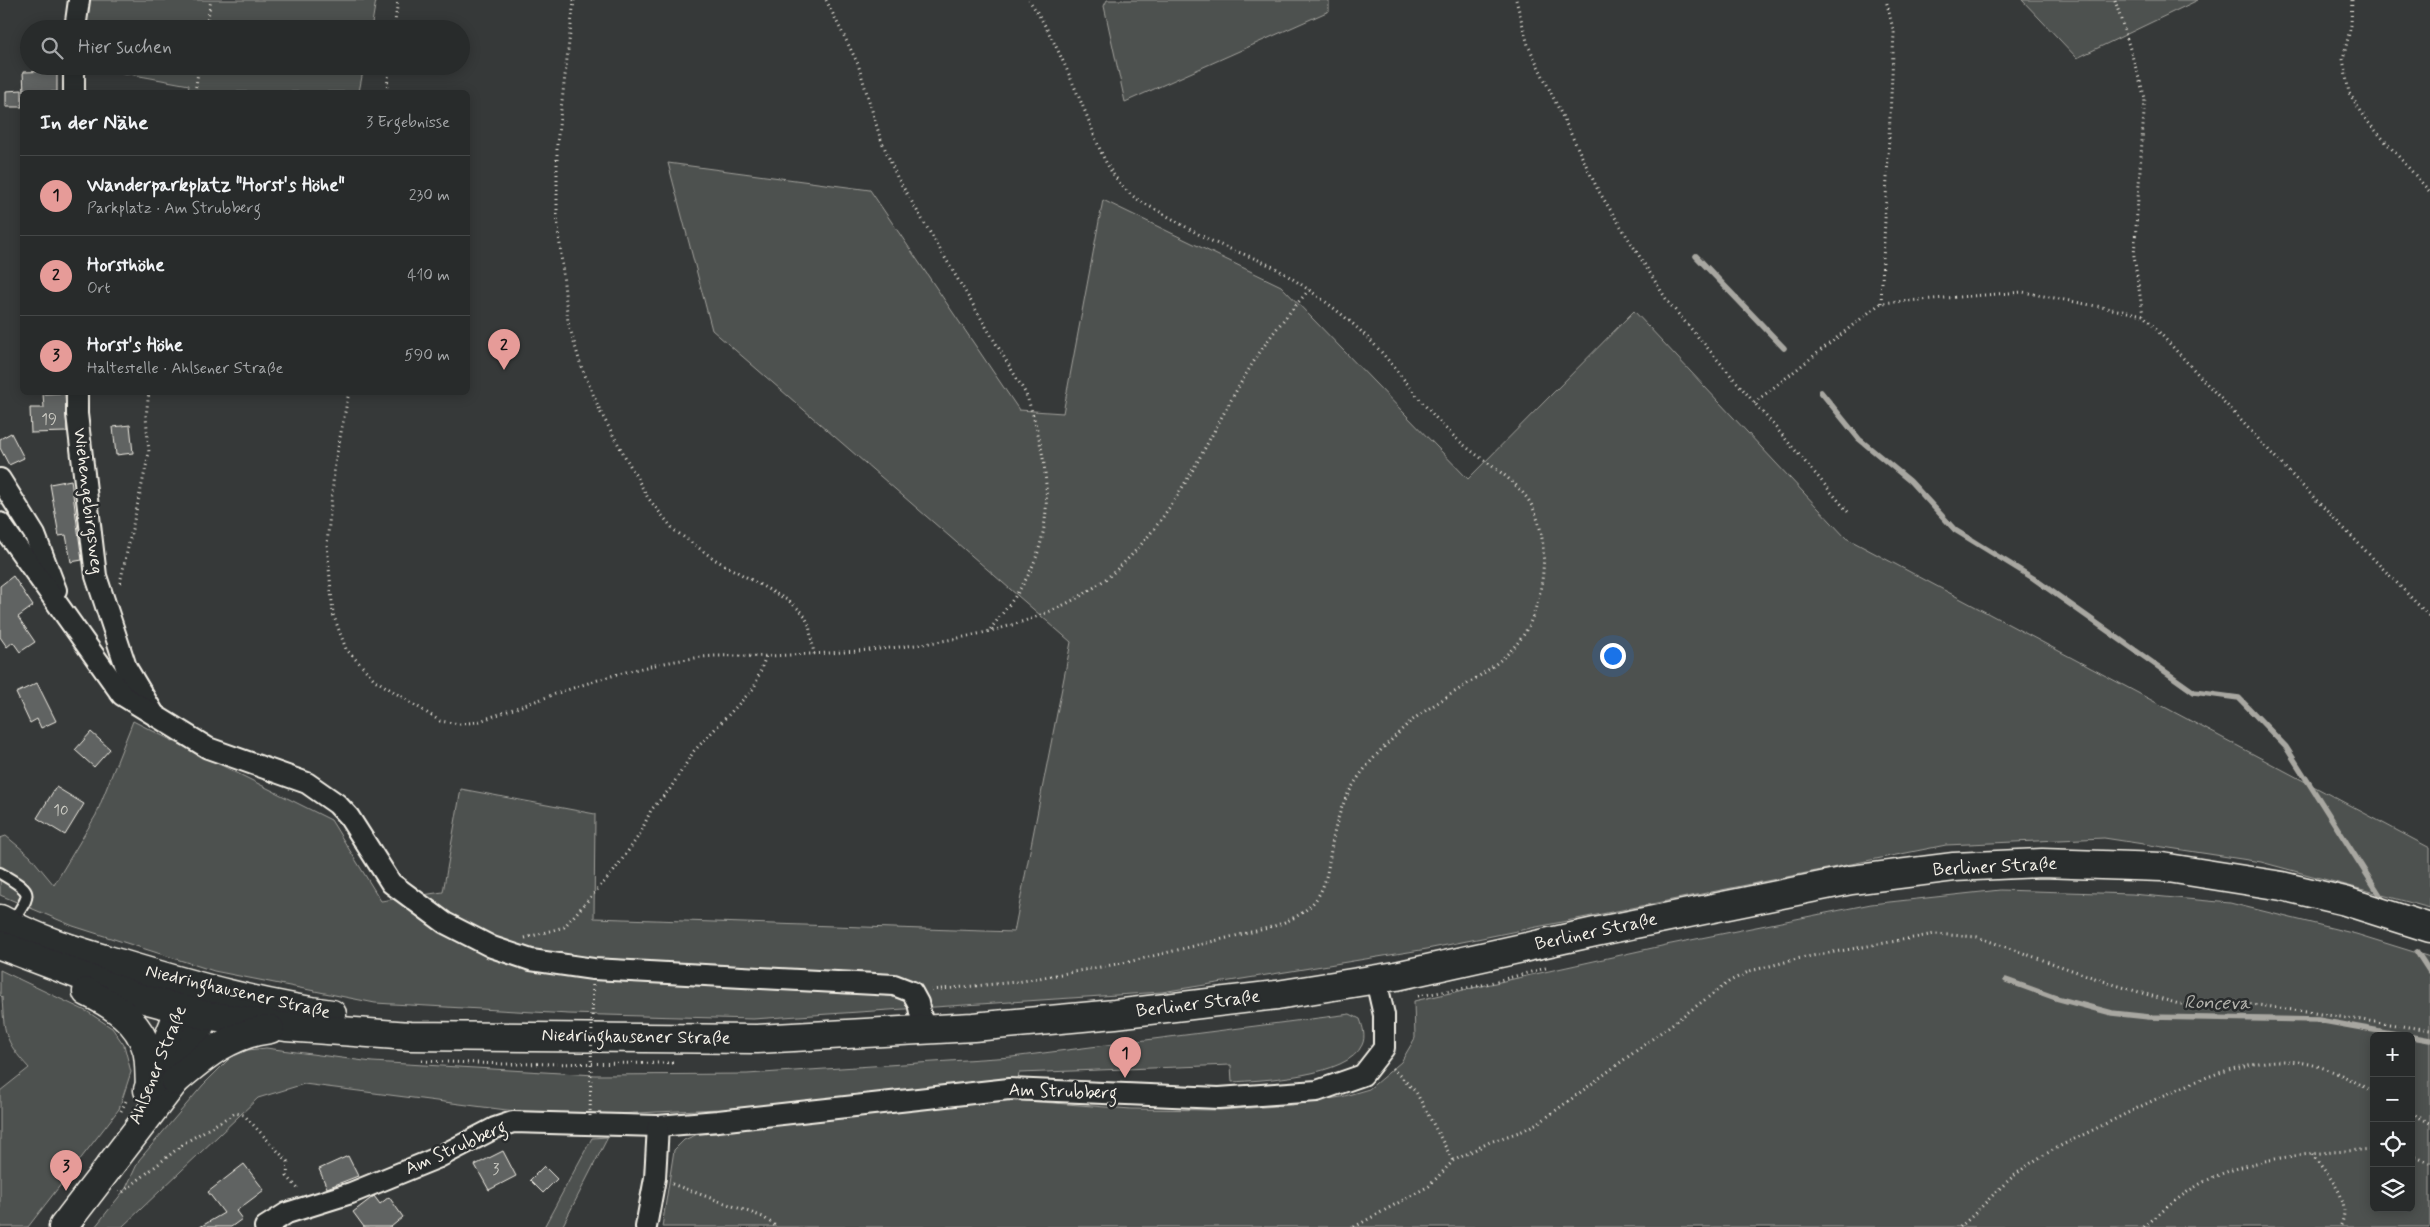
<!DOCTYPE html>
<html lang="de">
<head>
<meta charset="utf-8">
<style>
  :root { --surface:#282b2b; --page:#343737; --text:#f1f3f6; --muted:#a5a7a9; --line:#444747; --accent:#e69b98 }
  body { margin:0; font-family:Mynerve,sans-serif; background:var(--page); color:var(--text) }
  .controls { position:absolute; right:15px; bottom:15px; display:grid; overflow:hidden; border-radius:8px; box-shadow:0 2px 12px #0003 }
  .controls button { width:45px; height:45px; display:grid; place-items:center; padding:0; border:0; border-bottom:1px solid var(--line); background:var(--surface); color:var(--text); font:25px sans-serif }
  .you { position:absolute; left:1612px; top:655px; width:18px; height:18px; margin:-12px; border:4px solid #fff; border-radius:50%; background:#1a73e8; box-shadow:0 0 0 8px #1a73e833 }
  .badge { display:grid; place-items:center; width:32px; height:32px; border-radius:50%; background:var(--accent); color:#111; font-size:16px; font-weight:700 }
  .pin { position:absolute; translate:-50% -41px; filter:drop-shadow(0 1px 2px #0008) }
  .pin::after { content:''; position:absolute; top:26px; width:18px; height:15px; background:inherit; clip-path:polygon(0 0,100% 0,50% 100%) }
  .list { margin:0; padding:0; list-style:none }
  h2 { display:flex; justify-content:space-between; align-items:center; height:65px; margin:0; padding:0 20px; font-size:21px }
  h2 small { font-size:16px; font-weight:400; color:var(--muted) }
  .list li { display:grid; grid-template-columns:32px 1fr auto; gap:15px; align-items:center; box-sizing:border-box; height:80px; padding:0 20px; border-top:1px solid var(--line) }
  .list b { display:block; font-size:19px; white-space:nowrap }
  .list p { margin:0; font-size:16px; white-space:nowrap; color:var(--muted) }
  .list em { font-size:16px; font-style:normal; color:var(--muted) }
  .icon { flex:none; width:28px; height:28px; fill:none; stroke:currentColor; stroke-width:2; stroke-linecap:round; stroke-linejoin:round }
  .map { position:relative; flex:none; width:2430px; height:1227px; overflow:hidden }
  .search { position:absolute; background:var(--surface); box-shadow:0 2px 12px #0003; left:20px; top:20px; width:450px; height:55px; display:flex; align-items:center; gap:12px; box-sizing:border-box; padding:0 18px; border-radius:28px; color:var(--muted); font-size:19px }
  .panel { position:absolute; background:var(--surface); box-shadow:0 2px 12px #0003; left:20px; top:90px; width:450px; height:305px; border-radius:8px }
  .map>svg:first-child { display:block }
  .green { fill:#4e514f; stroke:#a1a19c; fill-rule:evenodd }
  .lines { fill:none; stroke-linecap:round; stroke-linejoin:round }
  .stream { stroke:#a8a7a1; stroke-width:5.5 }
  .building { fill:#616362; stroke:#f4f1e8 }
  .service-casing { stroke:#f4f1e8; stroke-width:14 }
  .minor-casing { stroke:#f4f1e8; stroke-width:24 }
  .secondary-casing { stroke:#f4f1e8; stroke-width:31 }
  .primary-casing { stroke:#f4f1e8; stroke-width:31 }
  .path { stroke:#f4f1e8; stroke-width:3; stroke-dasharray:1 4; stroke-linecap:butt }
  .service { stroke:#2a2d2e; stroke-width:10 }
  .minor { stroke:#2a2d2e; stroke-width:20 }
  .secondary { stroke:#2a2d2e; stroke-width:28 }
  .primary { stroke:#2a2d2e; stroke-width:28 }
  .path-bridge { stroke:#f4f1e8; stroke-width:3; stroke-dasharray:1 4; stroke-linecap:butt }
  .labels { text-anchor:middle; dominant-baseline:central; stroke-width:5; stroke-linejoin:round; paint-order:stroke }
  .number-label { font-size:15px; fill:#cfcec6 }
  .street-label { font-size:18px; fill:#f4f1e8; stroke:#2a2d2e }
  .water-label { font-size:19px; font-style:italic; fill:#b4b3ad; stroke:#2a2d2e }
</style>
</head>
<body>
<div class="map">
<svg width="2430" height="1227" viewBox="0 0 2430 1227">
  <rect width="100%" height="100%" fill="#363939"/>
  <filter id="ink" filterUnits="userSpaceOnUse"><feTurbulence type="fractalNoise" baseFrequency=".02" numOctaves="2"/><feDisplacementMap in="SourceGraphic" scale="10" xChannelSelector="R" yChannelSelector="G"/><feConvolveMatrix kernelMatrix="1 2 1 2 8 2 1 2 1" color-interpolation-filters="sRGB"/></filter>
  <g filter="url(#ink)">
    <g class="green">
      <polygon points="72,0 376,0 371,29 68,29"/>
      <polygon points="1107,0 1329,0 1329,11 1125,102 1104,6"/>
      <polygon points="2022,0 2198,0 2077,58"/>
      <polygon points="85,66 364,66 359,92 188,92 189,85"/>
      <polygon points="668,163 870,190 1019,410 1063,413 1103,200 1281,286 1468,479 1634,311 1846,538 2430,848 2430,908 2261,862 2104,838 1946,845 1427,949 1162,992 753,1019 569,1014 375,1003 214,971 73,926 0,895 0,838 6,836 30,856 54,885 96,815 133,721 331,820 381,901 443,892 461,789 595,814 594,918 1014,932 1071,642 712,330"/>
      <path d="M2000 890 2132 894 2230 903 2356 934 2430 957V1227H662L674 1150 684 1140 698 1134 718 1133V1109L597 1115 522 1112 304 1084 258 1098 122 1227H95L126 1188 139 1160 203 1085 231 1057 248 1050 266 1048 372 1062 595 1075 747 1074 1012 1057 1350 1014 1360 1019C1363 1027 1366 1037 1362 1045 1348 1077 1262 1080 1232 1082L1231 1065 1019 1073 1015 1100 1131 1109 1220 1110 1292 1105 1341 1097 1369 1089 1401 1062 1415 1038 1414 1001 1666 945 1871 904ZM2374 1036H2411V1208H2374Z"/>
      <path d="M0 970 88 1012 112 1028 124 1045 131 1072 119 1109 28 1227H0V1091L29 1068C4 1041 4 1032 2 997L0 995Z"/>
      <polygon points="608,1137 562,1227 544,1227 592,1138"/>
    </g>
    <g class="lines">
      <g class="stream">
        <polyline points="1696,256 1784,348"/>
        <polyline points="1821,392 1859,439 1910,481 1955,530 2033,578 2194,692 2239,698 2286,747 2383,900"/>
        <polyline points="2417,952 2430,972"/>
        <polyline points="2006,980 2056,998 2112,1013 2149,1017 2318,1020 2430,1040"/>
      </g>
    </g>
    <g class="building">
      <polygon points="57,71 57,92 24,92 23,72"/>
      <polygon points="22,90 22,107 6,107 6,91"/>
      <polygon points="65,393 67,432 31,433 30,408 44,408 43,394"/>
      <polygon points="130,425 133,453 116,455 113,427"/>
      <polygon points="11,433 24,458 9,465 0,448 0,439"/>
      <polygon points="71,480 82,560 71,562 66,535 59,536 50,484"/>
      <polygon points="13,576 33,606 18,617 35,642 20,652 13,642 7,647 0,637 0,586"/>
      <polygon points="37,683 56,721 41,728 37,719 30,723 16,693"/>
      <polygon points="91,732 110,749 94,767 75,750"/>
      <polygon points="56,787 84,804 65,835 37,818"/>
      <polygon points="503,1151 516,1176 489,1190 475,1165"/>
      <polygon points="348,1156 358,1176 327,1188 319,1169"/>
      <polygon points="244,1164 264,1190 236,1211 242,1219 231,1227 200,1227 224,1213 208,1192"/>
      <polygon points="544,1166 557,1179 543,1193 530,1180"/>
      <polygon points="374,1196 380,1204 389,1197 403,1217 391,1227 364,1227 353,1212"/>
    </g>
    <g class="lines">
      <defs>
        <path id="service" d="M0 873C36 894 31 892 11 924"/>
        <g id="minor">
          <polyline points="75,29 79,0"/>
          <polyline points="74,66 74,92"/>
          <polyline points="77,392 77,414 96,576 126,667 154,714"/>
          <polyline points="0,479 35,535 56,590"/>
          <polyline points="0,523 122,695 208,748 307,783 337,804 349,817 391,883 445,923 492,947 531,960 593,969 894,985 912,992 918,1003 924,1031"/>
          <polyline points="265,1227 287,1213 351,1193 437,1158 495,1128 513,1122 658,1126 718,1121 1009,1089 1219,1098 1317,1091 1363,1075 1384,1048 1384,1015 1376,980"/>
          <polyline points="646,1227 655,1178 658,1126"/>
        </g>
        <g id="secondary">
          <polyline points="148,1090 189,986"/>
          <polyline points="63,1227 175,1081 193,1045 211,994"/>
        </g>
        <g id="primary">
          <path d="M0 919C39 941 85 953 128 966 195 986 263 1005 332 1014"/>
          <polyline points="0,945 137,997 204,1015 286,1027 410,1036 757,1039 973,1027 1115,1014 1277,995 1396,976 1595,932 1851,880 1954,867 2042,863 2162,867 2282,886 2345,901 2430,928"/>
          <path d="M87 992C112 1004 139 1021 147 1050 150 1061 149 1074 150 1085"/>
          <path d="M175 1081C204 1056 231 1033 270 1029"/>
        </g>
      </defs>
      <use href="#service" class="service-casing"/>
      <use href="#minor" class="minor-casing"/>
      <use href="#secondary" class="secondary-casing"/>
      <use href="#primary" class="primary-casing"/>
      <g class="path">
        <polyline points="574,0 557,143 557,216 568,322 581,366 601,413 648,498 674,530 714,559 789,601 803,613 809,625 814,654"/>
        <path d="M826 0 858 64 880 137 897 177 1026 394C1045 448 1057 510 1033 565 1023 589 1004 611 989 631"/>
        <polyline points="1516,0 1528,45 1598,190 1668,302 1849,513"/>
        <polyline points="2115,0 2145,98 2134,256 2143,315"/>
        <polyline points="2352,0 2351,25 2343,59 2349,93 2368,122 2430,192"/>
        <polyline points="206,29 211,0"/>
        <polyline points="394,29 398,0"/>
        <polyline points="195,92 199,66"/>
        <polyline points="386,92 390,66"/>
        <polyline points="1881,303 1894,33 1886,0"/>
        <path d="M349 392 335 463 327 544 333 614 346 649 375 680 440 721 460 724 477 722C548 697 619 668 695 658 719 654 745 657 770 656 876 651 1031 645 1114 572 1185 509 1212 422 1264 346 1278 326 1293 308 1309 290"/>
        <polyline points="1754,403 1881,303 2023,292 2143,315 2289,472 2430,617"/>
        <polyline points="120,583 149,453 146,416 149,392"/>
        <polyline points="525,938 564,927 614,871 640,834 651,810 670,789 694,751 754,688 766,656"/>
        <path d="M931 990 1017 982 1128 962 1268 928C1344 905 1319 866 1342 807 1351 784 1368 763 1386 745 1394 738 1401 730 1409 723 1445 693 1507 669 1528 627 1545 592 1550 544 1533 508 1519 479 1481 461 1458 440 1429 414 1407 382 1382 353 1354 321 1318 295 1282 272 1263 260 1239 253 1218 244 1198 235 1180 223 1162 213 1151 207 1138 201 1129 193 1102 166 1098 142 1084 109 1068 72 1052 33 1029 0"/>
        <polyline points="1418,996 1478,986 1546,968"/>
        <polyline points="422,1061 504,1064 676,1063"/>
        <polyline points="1392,1068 1416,1092 1453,1161"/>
        <polyline points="121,1111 127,1099"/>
        <polyline points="2411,1113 2430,1123"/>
        <path d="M2312 1154C2328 1177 2354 1199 2340 1227"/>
        <polyline points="2411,1155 2430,1163"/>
        <polyline points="672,1184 763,1217 777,1227"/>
        <polyline points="118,1192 123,1192 186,1142 235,1113 244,1115 288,1162 287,1176 299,1190"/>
        <polyline points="1354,1227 1429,1186 1453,1161 1490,1142 1522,1131 1543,1120 1730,981 1750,971 1801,958 1935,934 1977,937 2109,983 2179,1004 2238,1002 2430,1030"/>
        <path d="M1960 1227C1979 1211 1995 1191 2015 1175 2040 1154 2071 1141 2101 1126 2153 1101 2226 1060 2285 1061 2319 1062 2345 1076 2374 1092"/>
        <path d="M2144 1227C2165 1209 2187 1189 2212 1178 2262 1155 2320 1153 2374 1149"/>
      </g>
      <use href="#service" class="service"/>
      <use href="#minor" class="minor"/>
      <use href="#secondary" class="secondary"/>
      <use href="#primary" class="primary"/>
      <polyline class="path-bridge" points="590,1116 593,978"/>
    </g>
  </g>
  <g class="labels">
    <g class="number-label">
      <text x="49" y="420">19</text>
      <text x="61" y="811">10</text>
      <text x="496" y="1170">3</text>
    </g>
    <g class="street-label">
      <text transform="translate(88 501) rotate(83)">Wiehengebirgsweg</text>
      <text transform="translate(1995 867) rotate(-3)">Berliner Straße</text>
      <text transform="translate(1596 932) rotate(-12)">Berliner Straße</text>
      <text transform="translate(238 992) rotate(13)">Niedringhausener Straße</text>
      <text transform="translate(1198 1004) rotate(-7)">Berliner Straße</text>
      <text transform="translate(636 1037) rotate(1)">Niedringhausener Straße</text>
      <text transform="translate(158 1065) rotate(-68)">Ahlsener Straße</text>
      <text transform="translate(1063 1092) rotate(2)">Am Strubberg</text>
      <text transform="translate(456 1148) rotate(-24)">Am Strubberg</text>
    </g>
    <g class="water-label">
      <text transform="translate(2217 1003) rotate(1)">Ronceva</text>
    </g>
  </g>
</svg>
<div class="controls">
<button>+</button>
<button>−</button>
<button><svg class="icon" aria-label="locate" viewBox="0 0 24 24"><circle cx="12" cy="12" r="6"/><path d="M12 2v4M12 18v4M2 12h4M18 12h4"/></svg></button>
<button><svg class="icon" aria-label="layers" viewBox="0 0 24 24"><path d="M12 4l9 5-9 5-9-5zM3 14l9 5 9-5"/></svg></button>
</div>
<div class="you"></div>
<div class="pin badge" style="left:1125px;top:1078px">1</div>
<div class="pin badge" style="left:504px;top:370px">2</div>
<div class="pin badge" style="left:66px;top:1191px">3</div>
<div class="search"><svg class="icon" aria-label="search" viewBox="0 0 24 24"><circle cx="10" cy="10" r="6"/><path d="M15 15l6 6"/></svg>Hier suchen</div>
<section class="panel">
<h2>In der Nähe<small>3 Ergebnisse</small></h2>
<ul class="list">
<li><span class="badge">1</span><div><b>Wanderparkplatz &quot;Horst's Höhe&quot;</b><p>Parkplatz · Am Strubberg</p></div><em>230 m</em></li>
<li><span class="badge">2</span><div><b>Horsthöhe</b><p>Ort</p></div><em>410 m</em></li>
<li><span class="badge">3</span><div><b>Horst's Höhe</b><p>Haltestelle · Ahlsener Straße</p></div><em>590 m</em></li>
</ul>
</section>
</div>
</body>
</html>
